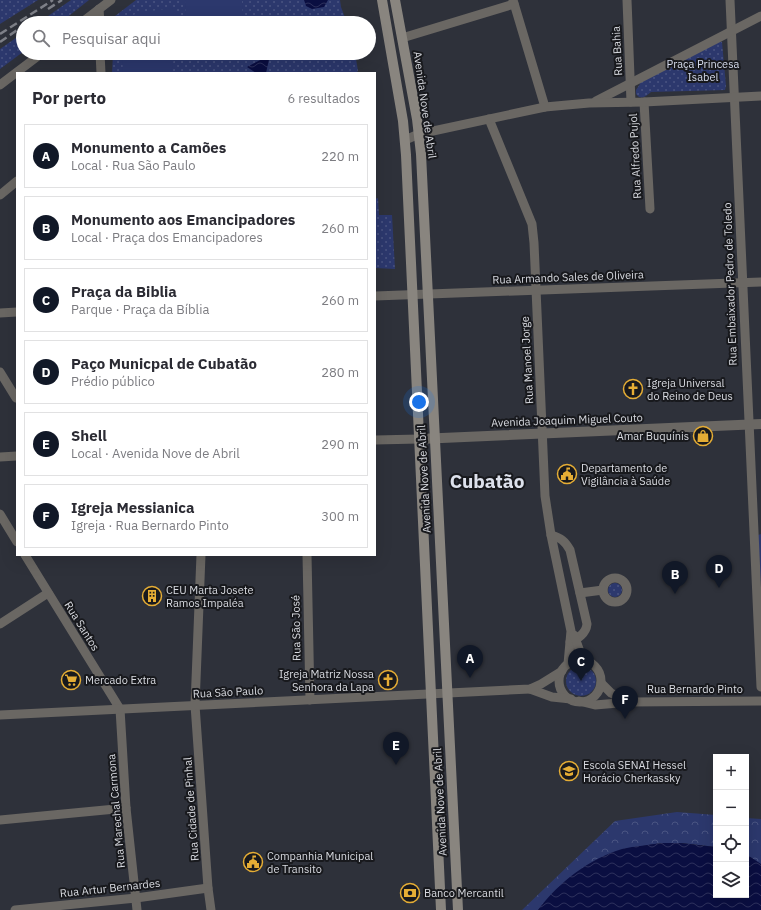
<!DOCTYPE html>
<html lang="pt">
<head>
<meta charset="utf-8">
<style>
  :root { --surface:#fff; --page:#f2f2f3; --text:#2b2b33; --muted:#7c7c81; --line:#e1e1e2; --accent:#111827 }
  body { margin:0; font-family:"IBM Plex Sans",sans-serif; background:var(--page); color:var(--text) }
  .controls { position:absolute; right:12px; bottom:12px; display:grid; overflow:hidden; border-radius:0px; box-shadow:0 4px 16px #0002 }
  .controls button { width:36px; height:36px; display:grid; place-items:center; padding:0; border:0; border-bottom:1px solid var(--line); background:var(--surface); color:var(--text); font:20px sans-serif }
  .you { position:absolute; left:419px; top:402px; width:14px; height:14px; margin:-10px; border:3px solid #fff; border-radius:50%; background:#1a73e8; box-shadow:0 0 0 6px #1a73e833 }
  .badge { display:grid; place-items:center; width:26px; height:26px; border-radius:50%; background:var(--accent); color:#fff; font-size:13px; font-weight:700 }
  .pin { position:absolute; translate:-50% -33px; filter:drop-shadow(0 1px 2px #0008) }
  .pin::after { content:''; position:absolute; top:21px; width:14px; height:12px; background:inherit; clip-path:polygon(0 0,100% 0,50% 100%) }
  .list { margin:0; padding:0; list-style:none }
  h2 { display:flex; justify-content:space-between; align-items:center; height:52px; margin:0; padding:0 16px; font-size:17px }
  h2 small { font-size:13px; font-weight:400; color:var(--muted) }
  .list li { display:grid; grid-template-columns:26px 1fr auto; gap:12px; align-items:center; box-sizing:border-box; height:64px; margin:0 8px 8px; padding:0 8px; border:1px solid var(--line); border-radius:0px }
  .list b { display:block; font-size:15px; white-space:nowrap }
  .list p { margin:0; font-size:13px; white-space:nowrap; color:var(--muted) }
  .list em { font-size:13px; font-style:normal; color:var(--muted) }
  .icon { flex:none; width:22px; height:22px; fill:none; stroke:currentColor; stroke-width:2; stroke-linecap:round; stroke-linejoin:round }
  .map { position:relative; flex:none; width:761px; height:910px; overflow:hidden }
  .search { position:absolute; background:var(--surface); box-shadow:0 4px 16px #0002; left:16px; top:16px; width:360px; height:44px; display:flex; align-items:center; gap:10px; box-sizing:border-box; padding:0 14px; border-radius:22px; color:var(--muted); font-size:15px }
  .panel { position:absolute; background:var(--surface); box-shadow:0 4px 16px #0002; left:16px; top:72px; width:360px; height:484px; border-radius:0px }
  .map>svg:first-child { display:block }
  .grass { fill:url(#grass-dots) }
  .forest { fill:url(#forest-crowns) }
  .pitch { fill:#2c386d }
  .water { fill:url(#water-waves) }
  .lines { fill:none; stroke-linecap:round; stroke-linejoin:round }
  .minor { stroke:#6a6763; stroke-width:9 }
  .tertiary { stroke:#6a6763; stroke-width:10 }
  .secondary { stroke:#89857f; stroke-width:10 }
  .rail { stroke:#7e8088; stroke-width:2.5; stroke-dasharray:8 4; stroke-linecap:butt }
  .labels { text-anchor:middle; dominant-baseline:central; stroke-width:4; stroke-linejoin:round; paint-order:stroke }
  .street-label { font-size:11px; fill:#d9dbe1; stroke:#18191d }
  .park-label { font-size:11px; fill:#d7ddee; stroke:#18191d }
  .poi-label { font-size:11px; fill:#d9dbe1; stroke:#18191d; text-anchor:start }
  .town-label { font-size:19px; font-weight:bold; fill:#dde1ec; stroke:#18191d }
</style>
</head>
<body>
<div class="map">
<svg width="761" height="910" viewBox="0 0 761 910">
  <defs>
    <pattern id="grass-dots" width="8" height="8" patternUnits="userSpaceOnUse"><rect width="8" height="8" fill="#2c386d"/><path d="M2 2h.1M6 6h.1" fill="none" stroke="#4a5482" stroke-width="1.8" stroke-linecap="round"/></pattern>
    <pattern id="forest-crowns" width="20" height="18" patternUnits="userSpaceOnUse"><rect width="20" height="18" fill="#2c386d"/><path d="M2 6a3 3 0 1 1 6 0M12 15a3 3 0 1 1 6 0" fill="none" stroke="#4a5482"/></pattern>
    <pattern id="water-waves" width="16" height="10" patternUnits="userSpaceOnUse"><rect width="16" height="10" fill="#0a0e41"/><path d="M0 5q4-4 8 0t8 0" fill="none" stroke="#2d305c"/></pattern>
  </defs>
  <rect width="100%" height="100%" fill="#2e313a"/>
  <g class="grass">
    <polygon points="0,0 38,0 0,24"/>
    <polygon points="71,0 89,0 60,23 38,23"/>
    <polygon points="136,0 340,0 341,7 347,23 114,23 115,16"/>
    <polygon points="23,33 23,52 0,69 0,49"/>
    <path d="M718 40 722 42 726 86 725 90 651 92C646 96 641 101 636 94V90L640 84 639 82Z"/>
    <polygon points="113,53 355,53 358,71 356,73 112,73"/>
    <polygon points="378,198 379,215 392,215 395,269 375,268 375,199"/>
    <circle cx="615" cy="590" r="7"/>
    <circle cx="581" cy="681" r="15"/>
  </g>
  <g class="forest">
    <polygon points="677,812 716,815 716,847 681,843 662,843 624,849 554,892 538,910 522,910 615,821"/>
    <polygon points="746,818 761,819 761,865 746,854"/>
  </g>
  <g class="pitch">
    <polygon points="185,0 242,0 243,23 186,23"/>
    <polygon points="172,8 179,21 179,23 120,23 137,13"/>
    <polygon points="122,53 175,53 171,73 123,73"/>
    <polygon points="761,534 761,590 758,535"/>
  </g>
  <g class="water">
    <polygon points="304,0 328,0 324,7 312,9 306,6"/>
    <polygon points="270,55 266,73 256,73 247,67"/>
    <path d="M662 843H681L716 847V895H746V854L761 864V910H538C559 882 589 859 622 849 635 846 649 845 662 843Z"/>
  </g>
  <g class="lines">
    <g class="minor">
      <polyline points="513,0 545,107"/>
      <polyline points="627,0 631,102"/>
      <polyline points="730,0 761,687"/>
      <polyline points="99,9 100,23"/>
      <polyline points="81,23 111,0"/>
      <polyline points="402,38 514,4"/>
      <polyline points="100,53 101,73"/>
      <polyline points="0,85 42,53"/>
      <polyline points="596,101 761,16"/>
      <polyline points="644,102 650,209"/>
      <polyline points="489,119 532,224 534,243 545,496 551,535 571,631 568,664"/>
      <polyline points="405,140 419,134 545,107 589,103 644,102 761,96"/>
      <polyline points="0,195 17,181"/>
      <polyline points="375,296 761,282"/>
      <polyline points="0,313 17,312"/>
      <polyline points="0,372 16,398"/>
      <polyline points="375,440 419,439"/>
      <polyline points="0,457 17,456"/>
      <polyline points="0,514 17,542"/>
      <path d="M551 535C561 538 565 541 570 550L587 624C586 634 578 638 570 642"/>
      <polyline points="25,555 120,709 126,808 137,910"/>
      <polyline points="201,555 195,705 208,888 211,910"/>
      <polyline points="307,555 310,700"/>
      <circle cx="615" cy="590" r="12"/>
      <polyline points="580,593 603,590"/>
      <polyline points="0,624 48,593"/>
      <polyline points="574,635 583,660"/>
      <circle cx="580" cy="681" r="21"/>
      <polyline points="601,683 611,693 629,702"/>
      <polyline points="530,689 552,697 571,699"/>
      <polyline points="579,701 595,705 630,702 761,701"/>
      <polyline points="0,715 530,689 541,684 562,671"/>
      <polyline points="0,820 126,808"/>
      <polyline points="15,910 136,898 208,888"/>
    </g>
    <polyline class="tertiary" points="419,439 761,424"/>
    <g class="secondary">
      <polyline points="382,0 403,121 406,155 441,910"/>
      <polyline points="395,0 417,119 421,154 458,910"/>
    </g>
    <g class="rail">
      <polyline points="48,9 62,0"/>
      <polyline points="0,34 53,0"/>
      <polyline points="0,42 23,26"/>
    </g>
  </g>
  <defs>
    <symbol id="church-ring" viewBox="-11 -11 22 22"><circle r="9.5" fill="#18191d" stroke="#e5ad35" stroke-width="1.5"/><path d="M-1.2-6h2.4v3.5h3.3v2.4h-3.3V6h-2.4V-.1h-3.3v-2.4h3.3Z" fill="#e5ad35"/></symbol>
    <symbol id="shop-ring" viewBox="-11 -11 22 22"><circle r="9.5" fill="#18191d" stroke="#e5ad35" stroke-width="1.5"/><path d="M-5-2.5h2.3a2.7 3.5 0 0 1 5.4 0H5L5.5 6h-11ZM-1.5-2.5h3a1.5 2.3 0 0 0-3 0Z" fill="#e5ad35"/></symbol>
    <symbol id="civic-ring" viewBox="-11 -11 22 22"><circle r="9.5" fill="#18191d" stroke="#e5ad35" stroke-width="1.5"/><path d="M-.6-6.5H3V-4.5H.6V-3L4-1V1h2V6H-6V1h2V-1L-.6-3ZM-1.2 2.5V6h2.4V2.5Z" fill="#e5ad35"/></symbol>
    <symbol id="building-ring" viewBox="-11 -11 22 22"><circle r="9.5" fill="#18191d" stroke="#e5ad35" stroke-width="1.5"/><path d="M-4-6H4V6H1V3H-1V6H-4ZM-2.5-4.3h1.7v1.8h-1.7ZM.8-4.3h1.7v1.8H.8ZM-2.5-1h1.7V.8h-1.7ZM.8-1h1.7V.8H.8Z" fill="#e5ad35"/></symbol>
    <symbol id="supermarket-ring" viewBox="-11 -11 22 22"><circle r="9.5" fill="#18191d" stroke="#e5ad35" stroke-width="1.5"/><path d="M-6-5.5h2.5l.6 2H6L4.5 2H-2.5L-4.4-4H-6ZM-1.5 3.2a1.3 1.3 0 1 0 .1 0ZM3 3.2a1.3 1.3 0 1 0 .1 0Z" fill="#e5ad35"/></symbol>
    <symbol id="university-ring" viewBox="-11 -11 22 22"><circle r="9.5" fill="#18191d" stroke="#e5ad35" stroke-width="1.5"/><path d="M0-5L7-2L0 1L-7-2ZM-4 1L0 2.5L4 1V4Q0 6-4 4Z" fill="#e5ad35"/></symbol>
    <symbol id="bank-ring" viewBox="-11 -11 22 22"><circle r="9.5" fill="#18191d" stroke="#e5ad35" stroke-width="1.5"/><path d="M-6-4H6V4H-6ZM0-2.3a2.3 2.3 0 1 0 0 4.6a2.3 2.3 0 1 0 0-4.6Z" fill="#e5ad35"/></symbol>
  </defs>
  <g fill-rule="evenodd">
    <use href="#church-ring" x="622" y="378" width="22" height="22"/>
    <use href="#shop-ring" x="692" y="425" width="22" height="22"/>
    <use href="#civic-ring" x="556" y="463" width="22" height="22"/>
    <use href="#building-ring" x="141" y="585" width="22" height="22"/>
    <use href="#supermarket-ring" x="60" y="669" width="22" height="22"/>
    <use href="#church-ring" x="377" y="669" width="22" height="22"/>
    <use href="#university-ring" x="558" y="760" width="22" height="22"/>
    <use href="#civic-ring" x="242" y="851" width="22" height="22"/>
    <use href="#bank-ring" x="399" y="882" width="22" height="22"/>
  </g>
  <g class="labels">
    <g class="street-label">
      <text transform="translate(617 51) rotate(-93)">Rua Bahia</text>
      <text transform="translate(425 105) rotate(82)">Avenida Nove de Abril</text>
      <text transform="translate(635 156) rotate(-93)">Rua Alfredo Pujol</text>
      <text transform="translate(568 277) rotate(-2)">Rua Armando Sales de Oliveira</text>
      <text transform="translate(730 284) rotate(-92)">Rua Embaixador Pedro de Toledo</text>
      <text transform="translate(527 360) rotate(-93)">Rua Manoel Jorge</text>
      <text transform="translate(567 420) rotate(-2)">Avenida Joaquim Miguel Couto</text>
      <text transform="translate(424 479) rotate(-93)">Avenida Nove de Abril</text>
      <text transform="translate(82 626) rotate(58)">Rua Santos</text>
      <text transform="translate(296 628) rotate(-91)">Rua São José</text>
      <text x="695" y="689">Rua Bernardo Pinto</text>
      <text transform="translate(228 692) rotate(-3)">Rua São Paulo</text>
      <text transform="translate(440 802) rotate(-93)">Avenida Nove de Abril</text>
      <text transform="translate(191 809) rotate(-94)">Rua Cidade de Pinhal</text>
      <text transform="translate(116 811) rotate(-95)">Rua Marechal Carmona</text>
      <text transform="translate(110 888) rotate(-6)">Rua Artur Bernardes</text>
    </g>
    <g class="park-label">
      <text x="703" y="64">Praça Princesa<tspan x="703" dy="13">Isabel</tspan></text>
    </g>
    <g class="poi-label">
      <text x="647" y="383">Igreja Universal<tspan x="647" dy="13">do Reino de Deus</tspan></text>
      <text x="689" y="436" text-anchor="end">Amar Buquínis</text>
      <text x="581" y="468">Departamento de<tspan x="581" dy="13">Vigilância à Saúde</tspan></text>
      <text x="166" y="590">CEU Marta Josete<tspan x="166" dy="13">Ramos Impaléa</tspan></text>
      <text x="374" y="674" text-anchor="end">Igreja Matriz Nossa<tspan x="374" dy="13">Senhora da Lapa</tspan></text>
      <text x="85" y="680">Mercado Extra</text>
      <text x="583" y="765">Escola SENAI Hessel<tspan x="583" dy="13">Horácio Cherkassky</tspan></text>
      <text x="267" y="856">Companhia Municipal<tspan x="267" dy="13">de Transito</tspan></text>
      <text x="424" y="893">Banco Mercantil</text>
    </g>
    <g class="town-label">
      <text x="487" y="481">Cubatão</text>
    </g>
  </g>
</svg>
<div class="controls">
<button>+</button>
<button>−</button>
<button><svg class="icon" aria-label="locate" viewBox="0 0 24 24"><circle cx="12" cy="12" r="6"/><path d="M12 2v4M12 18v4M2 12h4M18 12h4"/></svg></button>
<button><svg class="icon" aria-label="layers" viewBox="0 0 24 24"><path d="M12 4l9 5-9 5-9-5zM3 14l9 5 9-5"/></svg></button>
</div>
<div class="you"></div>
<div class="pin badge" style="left:470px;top:678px">A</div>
<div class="pin badge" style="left:675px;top:594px">B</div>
<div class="pin badge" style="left:581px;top:681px">C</div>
<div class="pin badge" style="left:719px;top:588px">D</div>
<div class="pin badge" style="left:396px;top:765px">E</div>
<div class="pin badge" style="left:625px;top:719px">F</div>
<div class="search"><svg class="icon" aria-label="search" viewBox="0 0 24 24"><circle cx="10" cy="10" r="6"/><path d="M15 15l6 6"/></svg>Pesquisar aqui</div>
<section class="panel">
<h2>Por perto<small>6 resultados</small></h2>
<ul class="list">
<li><span class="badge">A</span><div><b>Monumento a Camões</b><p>Local · Rua São Paulo</p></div><em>220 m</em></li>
<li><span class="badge">B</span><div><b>Monumento aos Emancipadores</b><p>Local · Praça dos Emancipadores</p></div><em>260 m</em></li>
<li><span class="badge">C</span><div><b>Praça da Biblia</b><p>Parque · Praça da Bíblia</p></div><em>260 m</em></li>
<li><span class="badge">D</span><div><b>Paço Municpal de Cubatão</b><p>Prédio público</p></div><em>280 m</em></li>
<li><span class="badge">E</span><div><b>Shell</b><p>Local · Avenida Nove de Abril</p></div><em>290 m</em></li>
<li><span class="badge">F</span><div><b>Igreja Messianica</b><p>Igreja · Rua Bernardo Pinto</p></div><em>300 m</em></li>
</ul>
</section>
</div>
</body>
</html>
